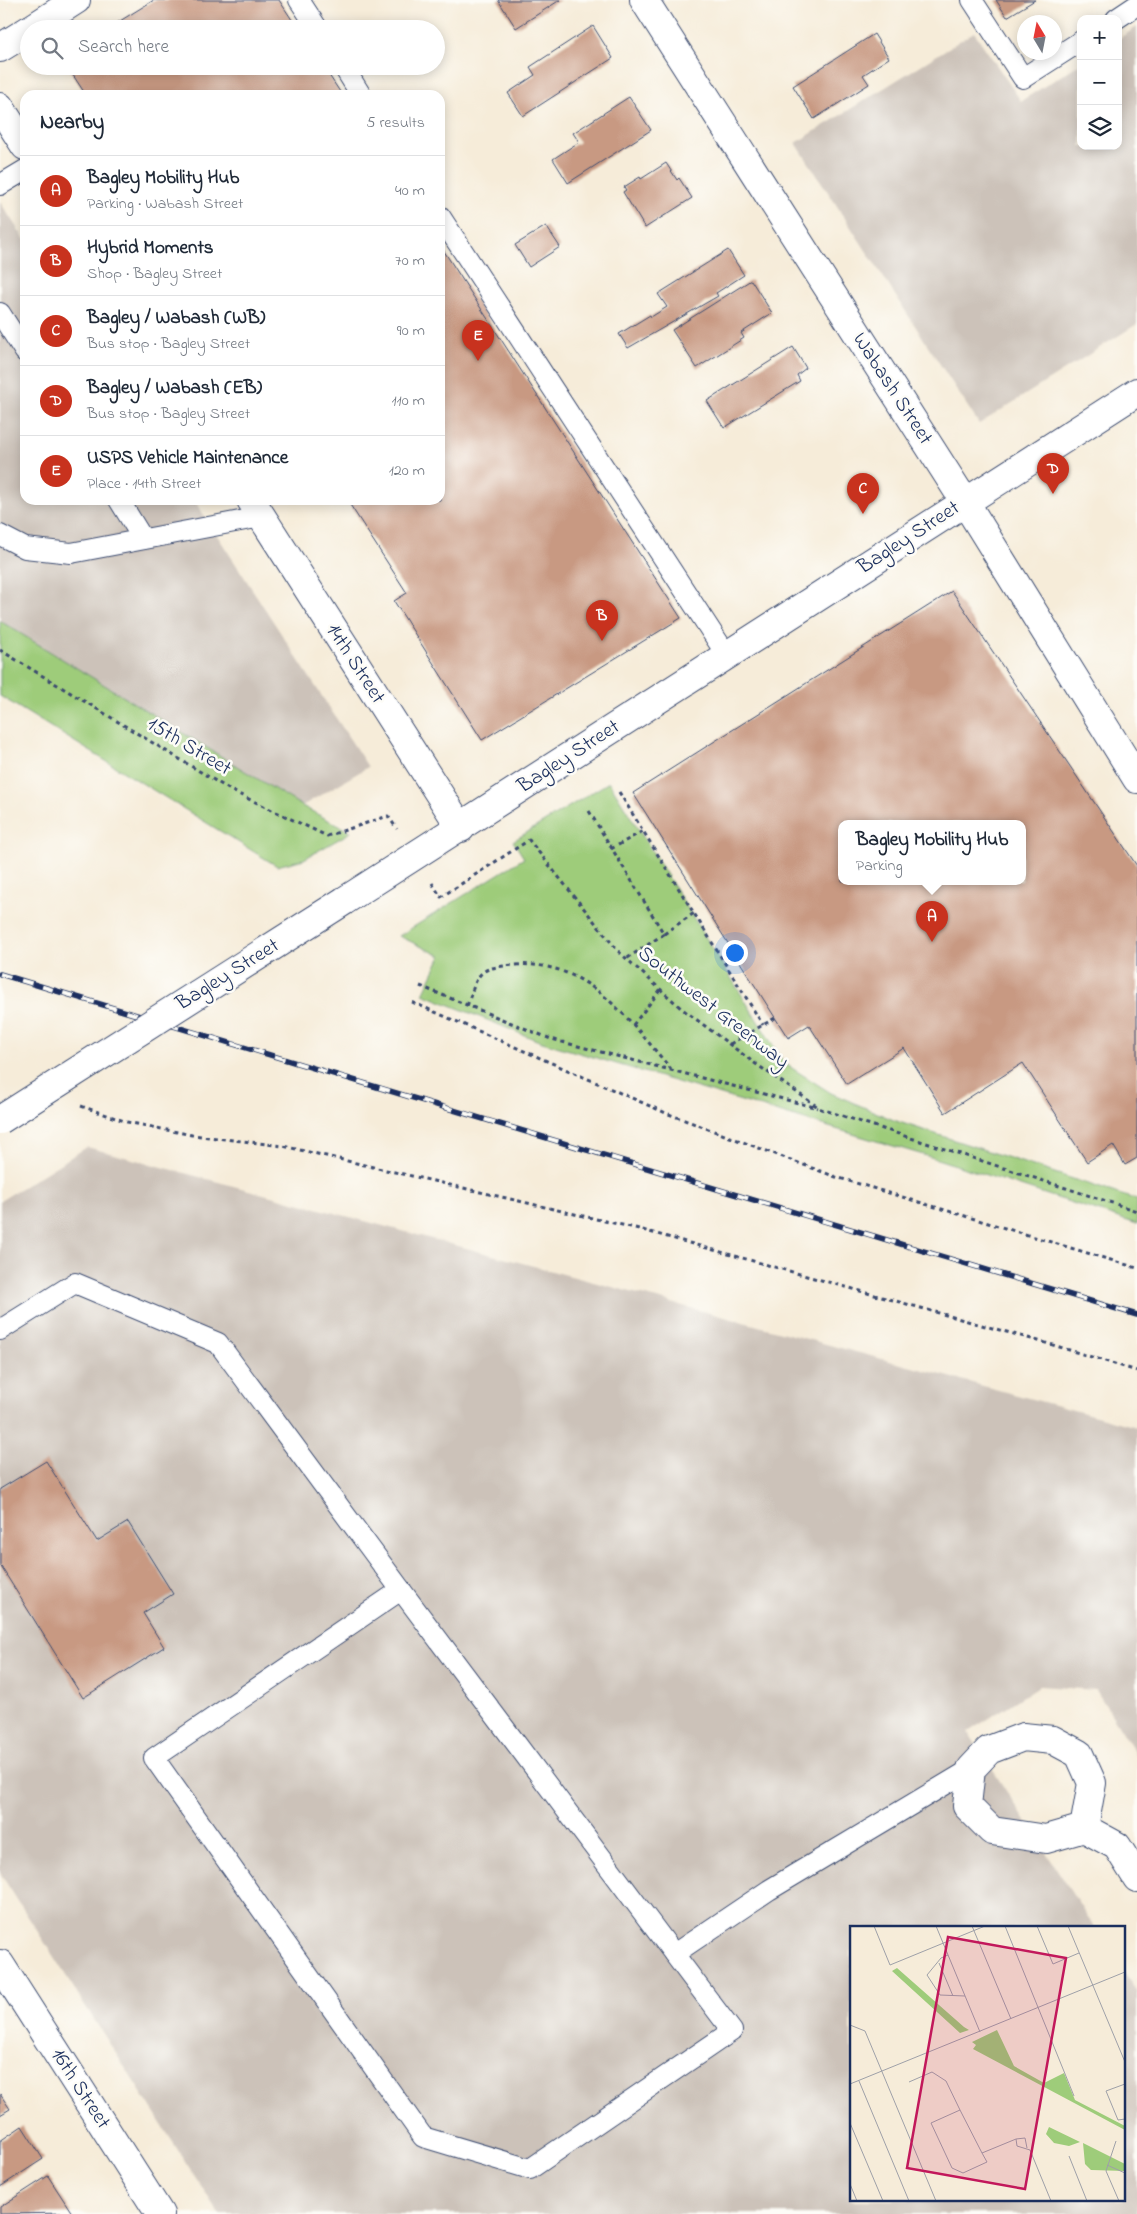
<!DOCTYPE html>
<html lang="en">
<head>
<meta charset="utf-8">
<style>
  :root { --surface:#fff; --page:#f2f2f3; --text:#1f2937; --muted:#747a83; --line:#e0e1e3; --accent:#c8321e }
  body { margin:0; font-family:"Indie Flower",sans-serif; background:var(--page); color:var(--text) }
  .controls { position:absolute; right:15px; top:15px; display:grid; overflow:hidden; border-radius:10px; box-shadow:0 2px 12px #0003 }
  .controls button { width:45px; height:45px; display:grid; place-items:center; padding:0; border:0; border-bottom:1px solid var(--line); background:var(--surface); color:var(--text); font:25px sans-serif }
  .compass { position:absolute; left:1017px; top:15px; width:45px; height:45px; border-radius:50%; background:var(--surface); box-shadow:0 2px 12px #0003; rotate:350deg }
  .you { position:absolute; left:734px; top:952px; width:18px; height:18px; margin:-12px; border:4px solid #fff; border-radius:50%; background:#1a73e8; box-shadow:0 0 0 8px #1a73e833 }
  .badge { display:grid; place-items:center; width:32px; height:32px; border-radius:50%; background:var(--accent); color:#fff; font-size:16px; font-weight:700 }
  .pin { position:absolute; translate:-50% -41px; filter:drop-shadow(0 1px 2px #0008) }
  .pin::after { content:''; position:absolute; top:26px; width:18px; height:15px; background:inherit; clip-path:polygon(0 0,100% 0,50% 100%) }
  .popup { position:absolute; left:838px; top:820px; width:188px; height:65px; box-sizing:border-box; display:grid; place-content:center; border-radius:10px; background:var(--surface); filter:drop-shadow(0 1px 4px #0005); font-size:16px; white-space:nowrap; color:var(--muted) }
  .popup b { font-size:19px; color:var(--text) }
  .popup::after { content:''; position:absolute; left:50%; top:100%; margin-left:-10px; border:10px solid transparent; border-top-color:var(--surface) }
  .list { margin:0; padding:0; list-style:none }
  h2 { display:flex; justify-content:space-between; align-items:center; height:65px; margin:0; padding:0 20px; font-size:21px }
  h2 small { font-size:16px; font-weight:400; color:var(--muted) }
  .list li { display:grid; grid-template-columns:32px 1fr auto; gap:15px; align-items:center; box-sizing:border-box; height:70px; padding:0 20px; border-top:1px solid var(--line) }
  .list b { display:block; font-size:19px; white-space:nowrap }
  .list p { margin:0; font-size:16px; white-space:nowrap; color:var(--muted) }
  .list em { font-size:16px; font-style:normal; color:var(--muted) }
  .icon { flex:none; width:28px; height:28px; fill:none; stroke:currentColor; stroke-width:2; stroke-linecap:round; stroke-linejoin:round }
  .map { position:relative; flex:none; width:1137px; height:2214px; overflow:hidden }
  .search { position:absolute; background:var(--surface); box-shadow:0 2px 12px #0003; left:20px; top:20px; width:425px; height:55px; display:flex; align-items:center; gap:12px; box-sizing:border-box; padding:0 18px; border-radius:28px; color:var(--muted); font-size:19px }
  .panel { position:absolute; background:var(--surface); box-shadow:0 2px 12px #0003; left:20px; top:90px; width:425px; height:415px; border-radius:15px }
  .map>svg:first-child { display:block }
  .industrial { fill:#ccc2b9 }
  .green { fill:#9ecc7a; stroke:#5c7e6c }
  .building { fill:#c89982; fill-rule:evenodd }
  .lines { fill:none; stroke-linecap:round; stroke-linejoin:round }
  .service-casing { stroke:#3c4b70; stroke-width:22 }
  .minor-casing { stroke:#3c4b70; stroke-width:30 }
  .path { stroke:#3c4b70; stroke-width:3; stroke-dasharray:4 4; stroke-linecap:butt }
  .service { stroke:#fff; stroke-width:20 }
  .minor { stroke:#fff; stroke-width:28 }
  .rail-casing { stroke:#1b2f5e; stroke-width:5.5 }
  .rail { stroke:#fdfcf7; stroke-width:4; stroke-dasharray:11; stroke-linecap:butt }
  .minor-bridge-casing { stroke:#3c4b70; stroke-width:30; stroke-linecap:butt }
  .minor-bridge { stroke:#fff; stroke-width:28 }
  .labels { text-anchor:middle; dominant-baseline:central; stroke-width:5; stroke-linejoin:round; paint-order:stroke }
  .street-label { font-size:21px; fill:#1b2f5e; stroke:#fdfcf7 }
  .inset-road { fill:none; stroke:#9ea0a8; stroke-width:1 }
  .view { fill:#c2185b; fill-opacity:0.15; stroke:#c2185b; stroke-width:2.5 }
  .inset-edge { fill:none; stroke:#1b2f5e; stroke-width:2.5 }
</style>
</head>
<body>
<div class="map">
<svg width="1137" height="2214" viewBox="0 0 1137 2214">
  <rect width="100%" height="100%" fill="#fdfcf7"/>
  <filter id="ink" filterUnits="userSpaceOnUse"><feTurbulence type="fractalNoise" baseFrequency=".02" numOctaves="2"/><feDisplacementMap in="SourceGraphic" scale="10" xChannelSelector="R" yChannelSelector="G"/><feConvolveMatrix kernelMatrix="1 2 1 2 8 2 1 2 1" color-interpolation-filters="sRGB"/></filter>
  <filter id="wash" filterUnits="userSpaceOnUse"><feTurbulence type="fractalNoise" baseFrequency=".0096" numOctaves="4" result="noise"/><feDisplacementMap in="SourceGraphic" scale="20" xChannelSelector="R" yChannelSelector="G"/><feGaussianBlur stdDeviation="1.12" result="paint"/><feColorMatrix in="noise" values="0 0 0 0 0 0 0 0 0 0 0 0 0 0 0 0 0 1.4 0 .05"/><feComposite in="paint" operator="in"/></filter>
  <g filter="url(#wash)">
    <rect width="100%" height="100%" fill="#f6ecd9"/>
    <g class="industrial">
      <polygon points="1137,27 1137,324 979,424 796,143 974,32 1021,101 1081,63 1081,146 1118,146 1118,39"/>
      <polygon points="0,202 25,240 25,500 194,500 368,767 302,806 0,621"/>
      <polygon points="87,1147 1137,1427 1137,1755 1096,1690 1039,1686 968,1732 1095,1928 851,1928 851,2200 1123,2200 1123,1971 1137,1992 1137,2214 219,2214 0,1873 0,1201"/>
    </g>
    <g class="green">
      <polygon points="0,621 302,806 351,832 304,859 277,866 0,696"/>
      <polygon points="609,782 784,1063 831,1093 896,1121 1137,1200 1137,1224 937,1159 539,1041 423,994 441,956 399,936 524,858 513,841"/>
    </g>
    <g id="blocks">
      <g class="building">
        <polygon points="154,0 279,0 298,29 107,29"/>
        <polygon points="498,0 560,0 516,28"/>
        <polygon points="996,0 1035,0 1007,17"/>
        <polygon points="593,26 613,58 523,116 508,93 535,75 530,67"/>
        <polygon points="874,34 889,58 863,75 869,84 814,119 793,86"/>
        <polygon points="67,66 323,66 342,95 86,95"/>
        <polygon points="629,97 651,130 568,183 553,159 579,142 573,133"/>
        <polygon points="666,163 677,180 679,178 692,198 645,228 623,192 626,190 624,187 640,177 641,179"/>
        <polygon points="546,226 560,247 529,267 515,245"/>
        <polygon points="440,245 681,618 482,740 394,601 407,593 347,500 440,500"/>
        <polygon points="728,250 744,275 716,293 718,296 628,348 619,334 650,315 651,317 667,307 658,294"/>
        <polygon points="751,280 772,313 741,333 744,338 697,368 672,330"/>
        <polygon points="793,347 806,368 797,375 800,381 724,428 707,401"/>
        <path d="M952 591 1137 866V1158L1125 1165 1113 1145 1087 1162 1023 1063 945 1113 904 1048 847 1084 809 1025 788 1038 633 793ZM842 823H1022V881H842Z"/>
        <polygon points="46,1461 97,1541 128,1522 173,1594 143,1613 164,1647 83,1698 0,1565 0,1489"/>
        <polygon points="0,2094 10,2109 0,2115"/>
        <polygon points="22,2126 43,2159 0,2187 0,2141"/>
        <polygon points="48,2176 72,2213 0,2214 0,2207"/>
      </g>
    </g>
  </g>
  <g filter="url(#ink)">
    <use href="#blocks" fill-opacity="0" stroke="#3c4b70" stroke-width="1"/>
    <g class="lines">
      <defs>
        <g id="service">
          <polyline points="299,0 318,29"/>
          <polyline points="972,0 1023,78 1081,41"/>
          <polyline points="1116,19 1137,5"/>
          <polyline points="343,66 361,95"/>
          <polyline points="0,185 25,170"/>
          <polyline points="440,216 726,654"/>
          <polyline points="0,313 25,352"/>
          <polyline points="119,500 143,539"/>
          <polyline points="0,535 25,548 71,553 261,517"/>
          <polyline points="0,1330 75,1283 218,1343 401,1590 154,1758 423,2137 530,2169 732,2031 674,1954"/>
          <polyline points="401,1590 674,1954 769,1890 971,1769"/>
        </g>
        <g id="minor">
          <polyline points="644,0 965,502 1137,779"/>
          <polyline points="31,29 76,0"/>
          <polyline points="0,48 29,30"/>
          <polyline points="0,107 25,146"/>
          <polyline points="251,500 461,828"/>
          <polyline points="344,901 1137,392"/>
          <polyline points="1084,1828 1092,1783 1079,1754 1053,1740 1023,1737 989,1750 971,1769 967,1806 992,1831 1046,1839 1084,1828 1117,1846 1137,1878"/>
          <polyline points="0,1964 160,2214"/>
        </g>
      </defs>
      <use href="#service" class="service-casing"/>
      <use href="#minor" class="minor-casing"/>
      <g class="path">
        <polyline points="0,650 232,791 327,836 388,816 397,829"/>
        <polyline points="619,792 763,1025"/>
        <polyline points="589,811 664,934 626,959"/>
        <polyline points="611,849 643,831"/>
        <polyline points="432,883 441,897 529,840 618,951 681,1008 753,1062 821,1109 1137,1211"/>
        <polyline points="664,934 694,913"/>
        <polyline points="420,986 551,1039 818,1108"/>
        <polyline points="412,1002 666,1113 836,1177 1137,1268"/>
        <path d="M467 1006C479 971 477 968 515 965 587 959 629 1020 671 1069"/>
        <polyline points="633,1025 661,989"/>
        <polyline points="730,1044 775,1018"/>
        <polyline points="81,1106 127,1122 192,1135 283,1146 639,1229 1053,1345 1137,1371"/>
      </g>
      <use href="#service" class="service"/>
      <use href="#minor" class="minor"/>
      <defs>
        <polyline id="rail" points="0,974 1137,1315"/>
      </defs>
      <use href="#rail" class="rail-casing"/>
      <use href="#rail" class="rail"/>
      <defs>
        <polyline id="minor-bridge" points="0,1120 344,901"/>
      </defs>
      <use href="#minor-bridge" class="minor-bridge-casing"/>
      <use href="#minor-bridge" class="minor-bridge"/>
    </g>
  </g>
  <g class="labels">
    <g class="street-label">
      <text transform="translate(892 389) rotate(57)">Wabash Street</text>
      <text transform="translate(909 538) rotate(-33)">Bagley Street</text>
      <text transform="translate(355 664) rotate(57)">14th Street</text>
      <text transform="translate(189 747) rotate(31)">15th Street</text>
      <text transform="translate(569 757) rotate(-33)">Bagley Street</text>
      <text transform="translate(228 975) rotate(-32)">Bagley Street</text>
      <text transform="translate(713 1008) rotate(38)">Southwest Greenway</text>
      <text transform="translate(80 2089) rotate(57)">16th Street</text>
    </g>
  </g>
  <g transform="translate(850 1926)">
    <rect width="275" height="275" fill="#f6ecd9"/>
    <path d="M47 42 114 101 119 104 110 107 42 45ZM147 104 164 140 194 157 214 147 225 174 275 200V204L123 123 126 119 122 116ZM199 201 230 216 219 220 204 217 196 208ZM233 217 275 238V245L241 244 235 238Z" fill="#9ecc7a"/>
    <path class="inset-road" d="M24 0 40 39 135 0M86 0 130 106M122 0 161 93M155 0 224 170M187 0 203 38 229 27M218 0 275 136M98 29 91 32 77 49 90 69 115 70M89 37 103 70M0 99 15 105 86 275M9 155 59 275M59 156 82 146 96 155 110 184 81 197 102 242 113 247 137 236 132 227M0 158 275 46M275 158 256 165 268 194 275 193M110 184 132 227 166 213M0 197 33 275M266 215 256 245 269 275M177 222 175 212 166 213 167 220 180 224 201 275M219 230 237 275M257 239 275 247M0 258 7 275"/>
    <path class="view" d="M98 11 216 32 175 263 57 242Z"/>
    <rect width="275" height="275" class="inset-edge"/>
  </g>
</svg>
<div class="controls">
<button>+</button>
<button>−</button>
<button><svg class="icon" aria-label="layers" viewBox="0 0 24 24"><path d="M12 4l9 5-9 5-9-5zM3 14l9 5 9-5"/></svg></button>
</div>
<svg class="compass" viewBox="-18 -18 36 36"><path d="M0-13l5 13h-10z" fill="#e53935"/><path d="M0 13l5-13h-10z" fill="#747a83"/></svg>
<div class="you"></div>
<div class="pin badge" style="left:932px;top:942px">A</div>
<div class="popup"><b>Bagley Mobility Hub</b>Parking</div>
<div class="pin badge" style="left:602px;top:641px">B</div>
<div class="pin badge" style="left:863px;top:514px">C</div>
<div class="pin badge" style="left:1053px;top:494px">D</div>
<div class="pin badge" style="left:478px;top:361px">E</div>
<div class="search"><svg class="icon" aria-label="search" viewBox="0 0 24 24"><circle cx="10" cy="10" r="6"/><path d="M15 15l6 6"/></svg>Search here</div>
<section class="panel">
<h2>Nearby<small>5 results</small></h2>
<ul class="list">
<li><span class="badge">A</span><div><b>Bagley Mobility Hub</b><p>Parking · Wabash Street</p></div><em>40 m</em></li>
<li><span class="badge">B</span><div><b>Hybrid Moments</b><p>Shop · Bagley Street</p></div><em>70 m</em></li>
<li><span class="badge">C</span><div><b>Bagley / Wabash (WB)</b><p>Bus stop · Bagley Street</p></div><em>90 m</em></li>
<li><span class="badge">D</span><div><b>Bagley / Wabash (EB)</b><p>Bus stop · Bagley Street</p></div><em>110 m</em></li>
<li><span class="badge">E</span><div><b>USPS Vehicle Maintenance</b><p>Place · 14th Street</p></div><em>120 m</em></li>
</ul>
</section>
</div>
</body>
</html>
